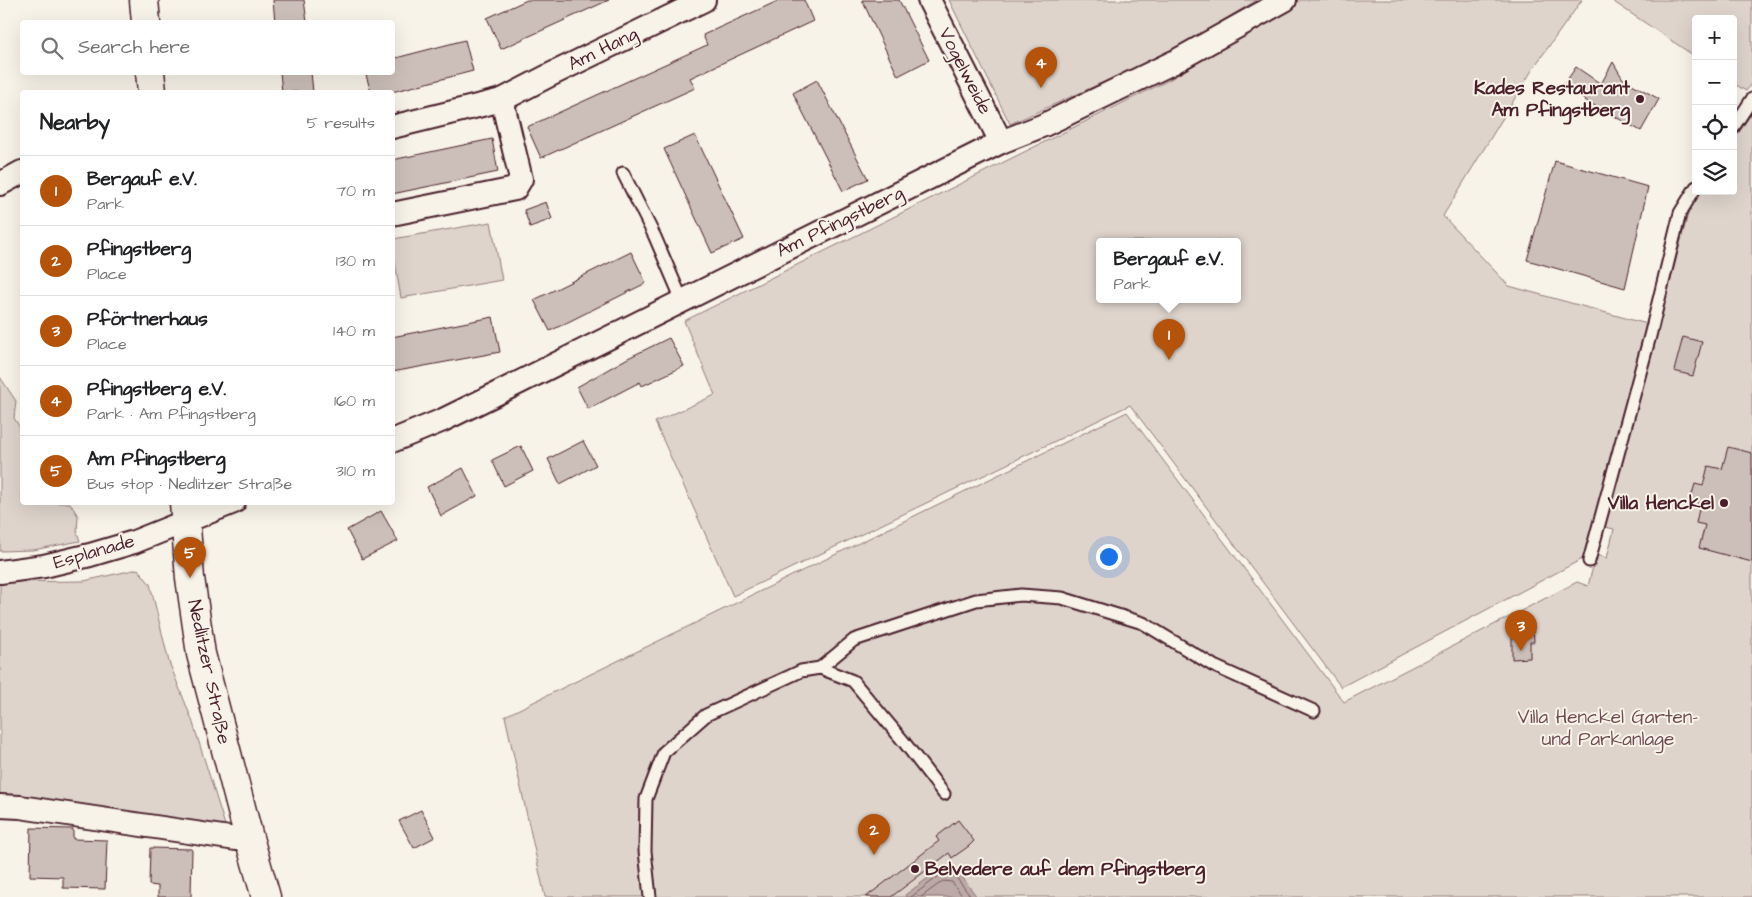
<!DOCTYPE html>
<html lang="en">
<head>
<meta charset="utf-8">
<style>
  :root { --surface:#fff; --page:#f6f6f6; --text:#202124; --muted:#757577; --line:#e0e0e0; --accent:#b45309 }
  body { margin:0; font-family:"Architects Daughter",sans-serif; background:var(--page); color:var(--text) }
  .controls { position:absolute; right:15px; top:15px; display:grid; overflow:hidden; border-radius:5px; box-shadow:0 5px 20px #0002 }
  .controls button { width:45px; height:45px; display:grid; place-items:center; padding:0; border:0; border-bottom:1px solid var(--line); background:var(--surface); color:var(--text); font:25px sans-serif }
  .you { position:absolute; left:1108px; top:556px; width:18px; height:18px; margin:-12px; border:4px solid #fff; border-radius:50%; background:#1a73e8; box-shadow:0 0 0 8px #1a73e833 }
  .badge { display:grid; place-items:center; width:32px; height:32px; border-radius:50%; background:var(--accent); color:#fff; font-size:16px; font-weight:700 }
  .pin { position:absolute; translate:-50% -41px; filter:drop-shadow(0 1px 2px #0008) }
  .pin::after { content:''; position:absolute; top:26px; width:18px; height:15px; background:inherit; clip-path:polygon(0 0,100% 0,50% 100%) }
  .popup { position:absolute; left:1096px; top:238px; width:145px; height:65px; box-sizing:border-box; display:grid; place-content:center; border-radius:5px; background:var(--surface); filter:drop-shadow(0 1px 4px #0005); font-size:16px; white-space:nowrap; color:var(--muted) }
  .popup b { font-size:19px; color:var(--text) }
  .popup::after { content:''; position:absolute; left:50%; top:100%; margin-left:-10px; border:10px solid transparent; border-top-color:var(--surface) }
  .list { margin:0; padding:0; list-style:none }
  h2 { display:flex; justify-content:space-between; align-items:center; height:65px; margin:0; padding:0 20px; font-size:21px }
  h2 small { font-size:16px; font-weight:400; color:var(--muted) }
  .list li { display:grid; grid-template-columns:32px 1fr auto; gap:15px; align-items:center; box-sizing:border-box; height:70px; padding:0 20px; border-top:1px solid var(--line) }
  .list b { display:block; font-size:19px; white-space:nowrap }
  .list p { margin:0; font-size:16px; white-space:nowrap; color:var(--muted) }
  .list em { font-size:16px; font-style:normal; color:var(--muted) }
  .icon { flex:none; width:28px; height:28px; fill:none; stroke:currentColor; stroke-width:2; stroke-linecap:round; stroke-linejoin:round }
  .map { position:relative; flex:none; width:1752px; height:897px; overflow:hidden }
  .search { position:absolute; background:var(--surface); box-shadow:0 5px 20px #0002; left:20px; top:20px; width:375px; height:55px; display:flex; align-items:center; gap:12px; box-sizing:border-box; padding:0 18px; border-radius:5px; color:var(--muted); font-size:19px }
  .panel { position:absolute; background:var(--surface); box-shadow:0 5px 20px #0002; left:20px; top:90px; width:375px; height:415px; border-radius:5px }
  .map>svg:first-child { display:block }
  .green { fill:#ded4cc; stroke:#947a7c; fill-rule:evenodd }
  .water { fill:#bcaaa7; stroke:#8e7275 }
  .lines { fill:none; stroke-linecap:round; stroke-linejoin:round }
  .shore { stroke:#78575d; stroke-width:1 }
  .building { fill:#ccbfb9; stroke:#4a1f2b }
  .service-casing { stroke:#4a1f2b; stroke-width:15 }
  .minor-casing { stroke:#4a1f2b; stroke-width:26 }
  .primary-casing { stroke:#4a1f2b; stroke-width:31 }
  .service { stroke:#f7f3e8; stroke-width:11 }
  .minor { stroke:#f7f3e8; stroke-width:22 }
  .primary { stroke:#f7f3e8; stroke-width:28 }
  .poi-dot { fill:#4a1f2b; stroke:#f7f3e8; stroke-width:2 }
  .labels { text-anchor:middle; dominant-baseline:central; stroke-width:4; stroke-linejoin:round; paint-order:stroke }
  .street-label { font-size:19px; fill:#4a1f2b; stroke:#f7f3e8 }
  .poi-label { font-size:19px; font-weight:bold; fill:#4a1f2b; stroke:#f7f3e8; text-anchor:end }
  .park-label { font-size:19px; fill:#6f4c53; stroke:#f7f3e8 }
</style>
</head>
<body>
<div class="map">
<svg width="1752" height="897" viewBox="0 0 1752 897">
  <rect width="100%" height="100%" fill="#f7f3e8"/>
  <filter id="ink" filterUnits="userSpaceOnUse"><feTurbulence type="fractalNoise" baseFrequency=".02" numOctaves="2"/><feDisplacementMap in="SourceGraphic" scale="10" xChannelSelector="R" yChannelSelector="G"/><feConvolveMatrix kernelMatrix="1 2 1 2 8 2 1 2 1" color-interpolation-filters="sRGB"/></filter>
  <g filter="url(#ink)">
    <g class="green">
      <polygon points="949,0 1257,0 1169,53 1010,124"/>
      <path d="M1301 0H1582L1534 67 1443 216 1509 286 1647 324 1586 557 1341 687 1130 405 733 596 655 422 715 395 684 321 1169 80ZM1100 241H1238V299H1100Z"/>
      <polygon points="1611,0 1752,0 1752,82 1746,91 1733,83 1733,19 1696,19 1696,57"/>
      <polygon points="1752,113 1752,897 545,897 505,716 1127,412 1344,702 1577,582 1588,586 1596,555 1607,558 1614,529 1605,527 1689,210 1701,191 1733,191 1733,141"/>
      <polygon points="491,222 502,280 401,298 393,251 393,239"/>
      <polygon points="0,377 16,401 14,418 22,431 22,502 70,503 78,516 77,532 80,541 33,550 0,551"/>
      <polygon points="138,569 150,584 169,662 192,720 229,838 0,806 0,582 84,581"/>
    </g>
    <polygon class="water" points="943,867 950,871 956,869 977,897 906,897 905,895"/>
    <g class="lines">
      <g class="shore">
        <polyline points="911,897 943,873 955,876 971,897"/>
        <polyline points="921,897 943,881 952,882 963,897"/>
      </g>
    </g>
    <g class="building">
      <polygon points="273,0 304,0 307,22 275,22"/>
      <polygon points="527,0 609,0 501,49 487,18"/>
      <polygon points="780,0 804,0 813,21 690,78 695,88 541,158 527,127 707,45 703,35"/>
      <polygon points="862,0 899,0 929,60 898,76"/>
      <polygon points="465,40 473,71 392,92 371,92 365,72 392,72 392,59"/>
      <polygon points="1613,62 1623,79 1659,99 1641,131 1588,102 1563,86 1576,67 1601,84"/>
      <polygon points="280,72 311,72 313,92 282,92"/>
      <polygon points="817,80 868,179 843,191 793,93"/>
      <polygon points="695,135 744,239 712,253 664,149"/>
      <polygon points="492,139 498,172 392,194 392,160"/>
      <polygon points="1555,161 1648,187 1625,288 1527,260"/>
      <polygon points="546,202 552,219 530,227 524,210"/>
      <polygon points="631,252 646,283 550,331 534,300"/>
      <polygon points="493,317 500,352 392,372 392,337"/>
      <polygon points="1683,337 1702,342 1693,376 1674,371"/>
      <polygon points="669,338 684,366 642,386 640,382 588,409 577,387 628,358"/>
      <polygon points="583,441 596,465 560,484 548,459"/>
      <polygon points="521,446 533,471 504,486 492,460"/>
      <polygon points="1728,447 1752,453 1752,562 1699,548 1705,525 1696,523 1700,504 1690,501 1695,484 1703,486 1708,466 1722,469"/>
      <polygon points="463,468 477,496 441,516 427,487"/>
      <polygon points="381,511 398,541 362,559 347,530"/>
      <polygon points="1512,624 1533,624 1534,642 1530,642 1530,658 1512,659"/>
      <polygon points="421,810 435,837 414,848 399,821"/>
      <polygon points="958,820 974,841 969,846 952,858 949,853 891,897 866,897 939,841 936,837"/>
      <polygon points="31,828 73,829 73,839 107,840 105,889 63,888 63,877 30,876"/>
      <polygon points="150,848 192,849 191,897 158,897 158,886 149,885"/>
    </g>
    <g class="lines">
      <defs>
        <g id="service">
          <polyline points="1733,128 1752,99"/>
          <polyline points="623,173 655,237 682,300"/>
          <polyline points="1589,561 1650,336 1680,213 1696,187"/>
          <polyline points="820,668 854,640 976,600 1021,595 1062,598 1143,623 1214,666 1314,711"/>
          <polyline points="650,897 645,851 646,799 664,752 706,715 801,671 820,668 853,681 904,742 944,794"/>
        </g>
        <g id="minor">
          <polyline points="929,0 1001,142"/>
          <polyline points="392,127 502,100 550,75 704,0"/>
          <polyline points="0,184 22,172"/>
          <polyline points="392,214 515,189 521,179 502,100"/>
          <polyline points="392,441 443,420 500,392 1001,142 1044,125 1174,62 1285,0"/>
          <polyline points="0,572 44,566 90,555 134,542 234,502"/>
          <polyline points="0,806 20,807 236,839 249,838"/>
        </g>
        <g id="primary">
          <polyline points="144,0 146,22"/>
          <polyline points="150,72 152,92"/>
          <polyline points="184,502 190,578 201,654 249,838 266,897"/>
        </g>
      </defs>
      <use href="#service" class="service-casing"/>
      <use href="#minor" class="minor-casing"/>
      <use href="#primary" class="primary-casing"/>
      <use href="#service" class="service"/>
      <use href="#minor" class="minor"/>
      <use href="#primary" class="primary"/>
    </g>
  </g>
  <g class="poi-dot">
    <circle cx="1640" cy="99" r="5"/>
    <circle cx="1724" cy="503" r="5"/>
    <circle cx="915" cy="869" r="5"/>
  </g>
  <g class="labels">
    <g class="street-label">
      <text transform="translate(603 49) rotate(-26)">Am Hang</text>
      <text transform="translate(965 71) rotate(63)">Vogelweide</text>
      <text transform="translate(840 222) rotate(-26)">Am Pfingstberg</text>
      <text transform="translate(94 552) rotate(-16)">Esplanade</text>
      <text transform="translate(209 672) rotate(78)">Nedlitzer Straße</text>
    </g>
    <g class="poi-label">
      <text x="1630" y="88">Kades Restaurant<tspan x="1630" dy="22">Am Pfingstberg</tspan></text>
      <text x="1714" y="503">Villa Henckel</text>
      <text x="925" y="869" text-anchor="start">Belvedere auf dem Pfingstberg</text>
    </g>
    <g class="park-label">
      <text x="1608" y="717">Villa Henckel Garten-<tspan x="1608" dy="22">und Parkanlage</tspan></text>
    </g>
  </g>
</svg>
<div class="controls">
<button>+</button>
<button>−</button>
<button><svg class="icon" aria-label="locate" viewBox="0 0 24 24"><circle cx="12" cy="12" r="6"/><path d="M12 2v4M12 18v4M2 12h4M18 12h4"/></svg></button>
<button><svg class="icon" aria-label="layers" viewBox="0 0 24 24"><path d="M12 4l9 5-9 5-9-5zM3 14l9 5 9-5"/></svg></button>
</div>
<div class="you"></div>
<div class="pin badge" style="left:1169px;top:360px">1</div>
<div class="popup"><b>Bergauf e.V.</b>Park</div>
<div class="pin badge" style="left:874px;top:855px">2</div>
<div class="pin badge" style="left:1521px;top:651px">3</div>
<div class="pin badge" style="left:1041px;top:88px">4</div>
<div class="pin badge" style="left:190px;top:578px">5</div>
<div class="search"><svg class="icon" aria-label="search" viewBox="0 0 24 24"><circle cx="10" cy="10" r="6"/><path d="M15 15l6 6"/></svg>Search here</div>
<section class="panel">
<h2>Nearby<small>5 results</small></h2>
<ul class="list">
<li><span class="badge">1</span><div><b>Bergauf e.V.</b><p>Park</p></div><em>70 m</em></li>
<li><span class="badge">2</span><div><b>Pfingstberg</b><p>Place</p></div><em>130 m</em></li>
<li><span class="badge">3</span><div><b>Pförtnerhaus</b><p>Place</p></div><em>140 m</em></li>
<li><span class="badge">4</span><div><b>Pfingstberg e.V.</b><p>Park · Am Pfingstberg</p></div><em>160 m</em></li>
<li><span class="badge">5</span><div><b>Am Pfingstberg</b><p>Bus stop · Nedlitzer Straße</p></div><em>310 m</em></li>
</ul>
</section>
</div>
</body>
</html>
